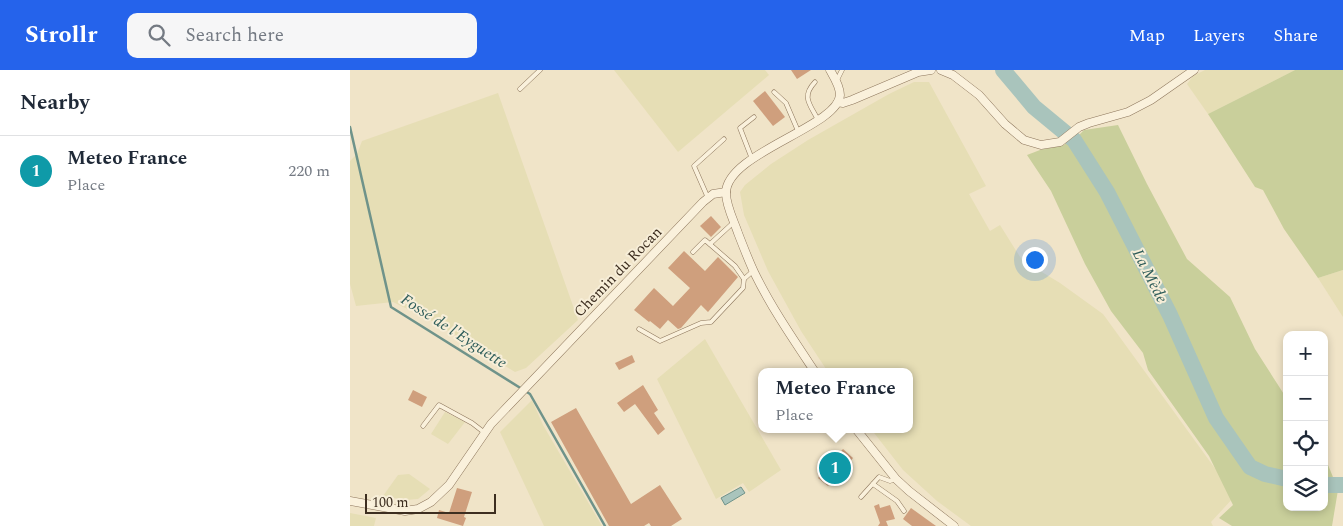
<!DOCTYPE html>
<html lang="en">
<head>
<meta charset="utf-8">
<style>
  :root { --surface:#fff; --page:#f6f6f7; --text:#1f2937; --muted:#747a83; --line:#e0e1e3; --accent:#2563eb }
  body { margin:0; font-family:Spectral,serif; background:var(--page); color:var(--text) }
  .controls { position:absolute; right:15px; bottom:15px; display:grid; overflow:hidden; border-radius:10px; box-shadow:0 2px 8px #0003 }
  .controls button { width:45px; height:45px; display:grid; place-items:center; padding:0; border:0; border-bottom:1px solid var(--line); background:var(--surface); color:var(--text); font:25px sans-serif }
  .scale { position:absolute; left:15px; bottom:12px; width:131px; box-sizing:border-box; padding-left:5px; border:2px solid #3d2e20; border-top:0; font-size:14px; line-height:18px; white-space:nowrap; color:#3d2e20; -webkit-text-stroke:4px #f7eed8; paint-order:stroke }
  .you { position:absolute; left:684px; top:189px; width:18px; height:18px; margin:-12px; border:4px solid #fff; border-radius:50%; background:#1a73e8; box-shadow:0 0 0 8px #1a73e833 }
  .badge { display:grid; place-items:center; width:32px; height:32px; border-radius:50%; background:var(--accent); color:#fff; font-size:16px; font-weight:700 }
  .pin { position:absolute; translate:-50% -50%; border:2px solid #fff; box-shadow:0 1px 5px #0006 }
  .popup { position:absolute; left:408px; top:298px; width:155px; height:65px; box-sizing:border-box; display:grid; place-content:center; border-radius:10px; background:var(--surface); filter:drop-shadow(0 1px 4px #0005); font-size:16px; white-space:nowrap; color:var(--muted) }
  .popup b { font-size:19px; color:var(--text) }
  .popup::after { content:''; position:absolute; left:50%; top:100%; margin-left:-10px; border:10px solid transparent; border-top-color:var(--surface) }
  .list { margin:0; padding:0; list-style:none }
  h2 { display:flex; justify-content:space-between; align-items:center; height:65px; margin:0; padding:0 20px; font-size:21px }
  h2 small { font-size:16px; font-weight:400; color:var(--muted) }
  .list li { display:grid; grid-template-columns:32px 1fr auto; gap:15px; align-items:center; box-sizing:border-box; height:70px; padding:0 20px; border-top:1px solid var(--line) }
  .list b { display:block; font-size:19px; white-space:nowrap }
  .list p { margin:0; font-size:16px; white-space:nowrap; color:var(--muted) }
  .list em { font-size:16px; font-style:normal; color:var(--muted) }
  .icon { flex:none; width:28px; height:28px; fill:none; stroke:currentColor; stroke-width:2; stroke-linecap:round; stroke-linejoin:round }
  .map { position:relative; flex:none; width:993px; height:456px; overflow:hidden }
  header { display:flex; align-items:center; gap:30px; box-sizing:border-box; height:70px; padding:0 25px; background:var(--accent); color:#fff }
  header strong { font-size:24px }
  nav { display:flex; gap:28px; margin-inline-start:auto; font-size:18px }
  .search { width:350px; height:45px; background:var(--page); display:flex; align-items:center; gap:12px; box-sizing:border-box; padding:0 18px; border-radius:10px; color:var(--muted); font-size:19px }
  main { display:flex }
  aside { flex:1; background:var(--surface) }
  .map>svg:first-child { display:block }
  .farmland { fill:#e6deb5 }
  .green { fill:#c9cf9b }
  .water { fill:#a9c4bc; stroke:#6f938a }
  .lines { fill:none; stroke-linecap:round; stroke-linejoin:round }
  .stream { stroke:#6f938a; stroke-width:2.5 }
  .river { stroke:#a9c4bc; stroke-width:16 }
  .building { fill:#cf9f7d }
  .lane-casing { stroke:#8d765c; stroke-width:5 }
  .street-casing { stroke:#8d765c; stroke-width:9 }
  .lane { stroke:#faf1dc; stroke-width:4 }
  .street { stroke:#faf1dc; stroke-width:8 }
  .labels { text-anchor:middle; dominant-baseline:central; stroke-width:4; stroke-linejoin:round; paint-order:stroke }
  .street-label { font-size:15px; fill:#3d2e20; stroke:#f7eed8 }
  .water-label { font-size:16px; font-style:italic; fill:#2f5d5a; stroke:#f7eed8 }
</style>
</head>
<body>
<header>
<strong>Strollr</strong>
<div class="search"><svg class="icon" aria-label="search" viewBox="0 0 24 24"><circle cx="10" cy="10" r="6"/><path d="M15 15l6 6"/></svg>Search here</div>
<nav><a>Map</a><a>Layers</a><a>Share</a></nav>
</header>
<main>
<aside>
<h2>Nearby<small></small></h2>
<ul class="list">
<li><span class="badge" style="background:#0f9aa8">1</span><div><b>Meteo France</b><p>Place</p></div><em>220 m</em></li>
</ul>
</aside>
<div class="map">
<svg width="993" height="456" viewBox="0 0 993 456">
  <rect width="100%" height="100%" fill="#f0e4c8"/>
  <g class="farmland">
    <polygon points="264,0 415,0 419,5 328,82"/>
    <polygon points="855,0 945,0 858,44 837,14 843,6"/>
    <polygon points="564,12 579,12 636,116 619,124 640,161 650,155 672,190 710,213 753,244 885,426 861,452 863,456 621,456 587,431 553,400 521,359 559,359 559,302 478,302 451,261 418,201 394,145 390,122 395,115 421,94 458,70 539,24"/>
    <polygon points="148,23 228,250 176,298 165,302 86,253 43,232 6,236 0,214 0,91 7,84 12,71"/>
    <polygon points="993,200 993,247 968,208"/>
    <polygon points="355,269 431,400 399,422 393,413 366,429 307,309"/>
    <polygon points="182,330 193,355 252,456 194,456 150,362"/>
    <polygon points="95,342 115,352 98,374 81,364"/>
    <polygon points="59,404 80,419 68,429 56,430 33,426 48,405"/>
    <polygon points="0,443 26,448 24,456 0,456"/>
  </g>
  <g class="green">
    <polygon points="945,0 993,0 993,200 968,208 934,159 913,120 905,117 858,44"/>
    <polygon points="768,55 797,114 837,189 880,227 905,279 937,329 937,406 917,401 903,394 869,347 822,240 759,119 727,67 734,60"/>
    <polygon points="718,71 724,75 757,128 818,249 864,352 898,400 916,409 937,414 937,437 974,437 974,419 988,420 982,456 882,456 869,448 883,435 859,386 798,300 793,283 761,241 735,194 701,121 677,85 690,80 714,75"/>
    <polygon points="974,385 985,412 974,411"/>
  </g>
  <polygon class="water" points="391,417 395,423 375,435 371,428"/>
  <g class="lines">
    <polyline class="stream" points="0,57 41,237 180,324 255,456"/>
    <g class="river">
      <polyline points="653,0 684,37 724,70 757,122 820,245 866,348 900,397 915,404 937,409"/>
      <polyline points="974,415 993,415"/>
    </g>
  </g>
  <g class="building">
    <polygon points="441,0 461,0 447,9"/>
    <polygon points="415,21 435,47 423,56 403,31"/>
    <polygon points="361,146 371,157 361,167 350,156"/>
    <polygon points="334,181 355,201 368,187 388,207 358,242 351,235 331,258 328,259 318,250 310,259 300,251 299,252 284,240 304,218 323,236 340,218 318,198"/>
    <polygon points="282,285 285,292 269,300 265,293"/>
    <polygon points="293,315 308,340 304,343 315,359 308,365 285,334 274,342 267,333"/>
    <polygon points="63,320 77,327 72,337 58,330"/>
    <polygon points="226,338 281,434 310,415 332,449 321,456 301,456 299,453 294,456 259,456 201,352"/>
    <polygon points="493,379 503,388 478,416 468,408"/>
    <polygon points="107,418 122,422 114,447 116,448 113,456 87,448 89,440 99,443"/>
    <polygon points="529,434 530,438 540,435 545,449 536,451 538,456 528,456 530,453 524,436"/>
    <polygon points="561,438 586,456 562,456 553,449"/>
  </g>
  <g class="lines">
    <defs>
      <g id="lane">
        <polyline points="487,10 492,0"/>
        <path d="M465 12C451 27 460 34 468 50"/>
        <polyline points="170,19 190,0"/>
        <polyline points="424,22 436,33 448,61"/>
        <polyline points="402,89 390,58 404,47"/>
        <polyline points="358,128 344,96 374,69"/>
        <polyline points="360,174 384,152"/>
        <polyline points="343,182 355,170 385,196 394,209"/>
        <polyline points="289,259 310,271 351,253 361,252 393,218 394,209 403,201"/>
        <polyline points="73,356 89,335 122,353 135,363"/>
        <polyline points="523,414 547,431 554,441"/>
        <polyline points="511,427 529,407 540,411 546,409"/>
      </g>
      <g id="street">
        <polyline points="591,0 603,5 629,25 655,54 674,70 691,75 710,72 729,57 739,53 778,42 801,30 844,0"/>
        <polyline points="488,32 493,33 502,30 568,2 581,0"/>
        <path d="M465 302C443 269 421 237 404 202 398 189 393 176 388 163 384 151 376 136 376 123 376 83 488 57 490 25 490 16 484 7 480 0"/>
        <polyline points="506,359 546,409 559,421 604,456"/>
        <polyline points="0,431 55,441 68,439 81,432 99,415 141,354 353,132 363,124 376,122"/>
      </g>
    </defs>
    <use href="#lane" class="lane-casing"/>
    <use href="#street" class="street-casing"/>
    <use href="#lane" class="lane"/>
    <use href="#street" class="street"/>
  </g>
  <g class="labels">
    <g class="street-label">
      <text transform="translate(268 202) rotate(-46)">Chemin du Rocan</text>
    </g>
    <g class="water-label">
      <text transform="translate(800 206) rotate(63)">La Mède</text>
      <text transform="translate(104 261) rotate(33)">Fossé de l'Eyguette</text>
    </g>
  </g>
</svg>
<div class="controls">
<button>+</button>
<button>−</button>
<button><svg class="icon" aria-label="locate" viewBox="0 0 24 24"><circle cx="12" cy="12" r="6"/><path d="M12 2v4M12 18v4M2 12h4M18 12h4"/></svg></button>
<button><svg class="icon" aria-label="layers" viewBox="0 0 24 24"><path d="M12 4l9 5-9 5-9-5zM3 14l9 5 9-5"/></svg></button>
</div>
<div class="scale">100 m</div>
<div class="you"></div>
<div class="pin badge" style="left:485px;top:398px;background:#0f9aa8">1</div>
<div class="popup"><b>Meteo France</b>Place</div>
</div>
</main>
</body>
</html>
